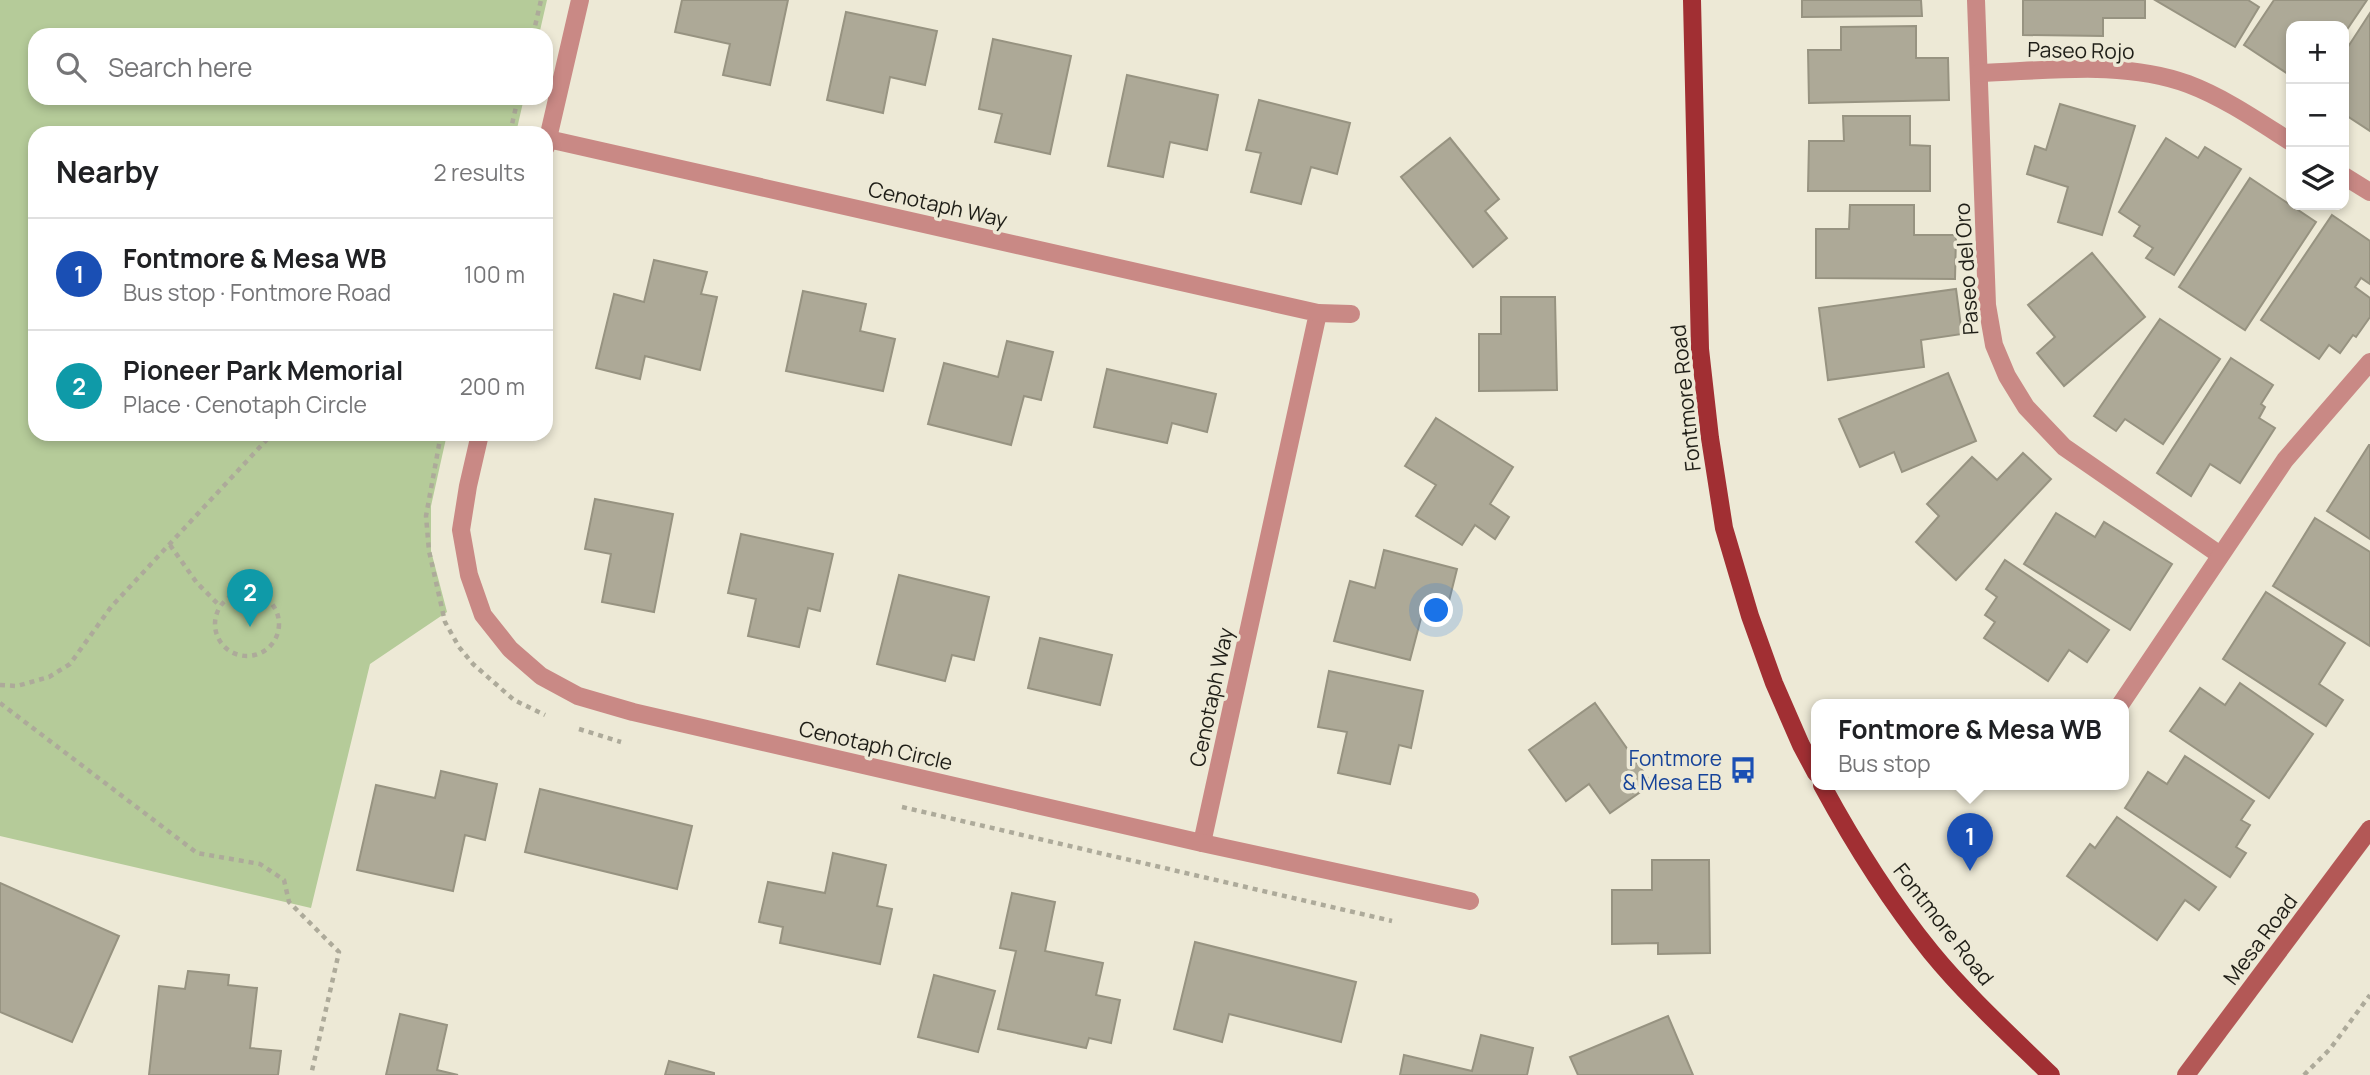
<!DOCTYPE html>
<html lang="en">
<head>
<meta charset="utf-8">
<style>
  :root { --surface:#fff; --page:#f6f6f6; --text:#202124; --muted:#757577; --line:#e0e0e0; --accent:#b45309 }
  body { margin:0; font-family:Manrope,sans-serif; background:var(--page); color:var(--text) }
  .controls { position:absolute; right:21px; top:21px; display:grid; overflow:hidden; border-radius:14px; box-shadow:0 4px 10px #0003 }
  .controls button { width:63px; height:63px; display:grid; place-items:center; padding:0; border:0; border-bottom:2px solid var(--line); background:var(--surface); color:var(--text); font:35px sans-serif }
  .you { position:absolute; left:1437px; top:611px; width:24px; height:24px; margin:-18px; border:5px solid #fff; border-radius:50%; background:#1a73e8; box-shadow:0 0 0 10px #1a73e833 }
  .badge { display:grid; place-items:center; width:46px; height:46px; border-radius:50%; background:var(--accent); color:#fff; font-size:23px; font-weight:700 }
  .pin { position:absolute; translate:-50% -58px; filter:drop-shadow(0 2px 4px #0008) }
  .pin::after { content:''; position:absolute; top:37px; width:24px; height:21px; background:inherit; clip-path:polygon(0 0,100% 0,50% 100%) }
  .popup { position:absolute; left:1811px; top:699px; width:318px; height:91px; box-sizing:border-box; display:grid; place-content:center; border-radius:14px; background:var(--surface); filter:drop-shadow(0 2px 5px #0005); font-size:23px; white-space:nowrap; color:var(--muted) }
  .popup b { font-size:26px; color:var(--text) }
  .popup::after { content:''; position:absolute; left:50%; top:100%; margin-left:-14px; border:14px solid transparent; border-top-color:var(--surface) }
  .list { margin:0; padding:0; list-style:none }
  h2 { display:flex; justify-content:space-between; align-items:center; height:91px; margin:0; padding:0 28px; font-size:30px }
  h2 small { font-size:23px; font-weight:400; color:var(--muted) }
  .list li { display:grid; grid-template-columns:46px 1fr auto; gap:21px; align-items:center; box-sizing:border-box; height:112px; padding:0 28px; border-top:2px solid var(--line) }
  .list b { display:block; font-size:26px; white-space:nowrap }
  .list p { margin:0; font-size:23px; white-space:nowrap; color:var(--muted) }
  .list em { font-size:23px; font-style:normal; color:var(--muted) }
  .icon { flex:none; width:38px; height:38px; fill:none; stroke:currentColor; stroke-width:2; stroke-linecap:round; stroke-linejoin:round }
  .map { position:relative; flex:none; width:2370px; height:1075px; overflow:hidden }
  .search { position:absolute; background:var(--surface); box-shadow:0 4px 10px #0003; left:28px; top:28px; width:525px; height:77px; display:flex; align-items:center; gap:18px; box-sizing:border-box; padding:0 24px; border-radius:21px; color:var(--muted); font-size:26px }
  .panel { position:absolute; background:var(--surface); box-shadow:0 4px 10px #0003; left:28px; top:126px; width:525px; height:315px; border-radius:21px }
  .map>svg:first-child { display:block }
  .green { fill:#b5cb99 }
  .building { fill:#ada997; stroke:#979381; stroke-width:2 }
  .lines { fill:none; stroke-linecap:round; stroke-linejoin:round }
  .path { stroke:#adaa9a; stroke-width:4.5; stroke-dasharray:5 5; stroke-linecap:butt }
  .street { stroke:#c98985; stroke-width:18 }
  .secondary { stroke:#b35856; stroke-width:18 }
  .primary { stroke:#a12f33; stroke-width:18 }
  .labels { text-anchor:middle; dominant-baseline:central; stroke-width:7; stroke-linejoin:round; paint-order:stroke }
  .street-label { font-size:21px; fill:#1f1e17; stroke:#ede9d6 }
  .transit-label { font-size:21px; fill:#164399; stroke:#ede9d6; text-anchor:end }
</style>
</head>
<body>
<div class="map">
<svg width="2370" height="1075" viewBox="0 0 2370 1075">
  <rect width="100%" height="100%" fill="#ede9d6"/>
  <polygon class="green" points="0,0 547,0 539,35 35,35 35,98 524,98 516,133 35,133 35,434 447,434 431,506 431,551 447,612 370,664 311,908 0,836"/>
  <g class="building">
    <polygon points="682,0 788,0 770,85 723,75 730,44 675,32"/>
    <polygon points="1802,0 1921,0 1922,16 1802,17"/>
    <polygon points="2023,0 2145,0 2145,18 2103,18 2103,36 2023,35"/>
    <polygon points="2155,0 2248,0 2259,7 2235,47"/>
    <polygon points="2274,0 2367,0 2344,34 2344,26 2291,26 2291,76 2244,45"/>
    <polygon points="846,12 937,31 925,85 890,77 883,113 827,100"/>
    <polygon points="2370,13 2370,131 2344,114 2344,53"/>
    <polygon points="1916,26 1916,58 1948,58 1949,100 1809,103 1808,50 1841,50 1841,27"/>
    <polygon points="993,39 1071,56 1050,154 995,142 1002,114 979,109"/>
    <polygon points="1127,75 1218,95 1207,150 1170,142 1163,177 1108,166"/>
    <polygon points="1259,100 1350,123 1337,174 1311,167 1301,204 1251,192 1261,153 1246,150"/>
    <polygon points="2060,104 2135,126 2102,235 2058,222 2068,187 2027,174 2035,146 2046,150"/>
    <polygon points="1843,116 1910,116 1910,145 1930,146 1930,191 1808,191 1809,141 1844,141"/>
    <polygon points="1450,138 1499,199 1485,211 1507,238 1473,267 1401,177"/>
    <polygon points="2166,138 2198,158 2205,147 2241,169 2174,275 2146,258 2153,248 2134,236 2140,226 2119,212"/>
    <polygon points="2250,178 2316,222 2245,330 2179,287"/>
    <polygon points="1850,205 1914,205 1914,235 1956,235 1955,279 1816,278 1816,229 1849,229"/>
    <polygon points="2332,215 2370,241 2370,284 2361,278 2355,287 2370,298 2370,317 2356,337 2353,335 2340,353 2329,345 2319,359 2261,320"/>
    <polygon points="2092,253 2145,317 2064,386 2037,353 2055,337 2028,305"/>
    <polygon points="654,260 707,272 701,294 717,297 700,370 645,356 640,379 596,368 614,294 644,302"/>
    <polygon points="1956,289 1962,334 1921,340 1924,367 1828,380 1819,308"/>
    <polygon points="803,291 866,304 860,331 895,339 883,391 786,371"/>
    <polygon points="1501,297 1555,297 1557,390 1479,391 1479,334 1501,334"/>
    <polygon points="2160,319 2220,359 2163,444 2125,419 2116,431 2094,416"/>
    <polygon points="1007,341 1053,352 1041,400 1024,396 1011,445 928,424 944,363 998,377"/>
    <polygon points="2231,358 2273,385 2261,404 2265,407 2259,418 2275,428 2240,483 2210,464 2191,496 2157,473"/>
    <polygon points="1107,369 1216,394 1207,432 1172,423 1167,443 1094,427"/>
    <polygon points="1948,373 1976,441 1902,472 1894,452 1860,467 1839,419"/>
    <polygon points="1436,418 1513,467 1490,504 1509,517 1495,539 1475,525 1462,545 1416,516 1436,485 1405,466"/>
    <polygon points="2369,445 2370,445 2370,539 2327,511"/>
    <polygon points="2023,453 2051,479 1956,580 1916,542 1939,516 1927,504 1972,457 1997,480"/>
    <polygon points="595,499 673,514 654,612 602,602 611,554 585,549"/>
    <polygon points="2056,513 2095,537 2104,522 2172,564 2130,630 2024,564"/>
    <polygon points="2315,518 2370,552 2370,646 2273,586"/>
    <polygon points="741,534 833,554 820,611 808,608 799,647 748,636 756,599 728,593"/>
    <polygon points="1384,550 1457,569 1448,605 1426,599 1410,660 1334,641 1350,581 1375,588"/>
    <polygon points="2005,560 2109,630 2087,662 2069,650 2048,681 1984,638 1995,622 1985,615 1997,597 1986,589"/>
    <polygon points="899,575 989,597 974,660 952,655 945,681 877,664"/>
    <polygon points="2266,592 2345,643 2319,684 2343,700 2326,726 2223,659"/>
    <polygon points="1040,638 1112,655 1100,705 1028,688"/>
    <polygon points="1329,671 1423,691 1411,748 1399,745 1390,784 1338,773 1347,732 1318,727"/>
    <polygon points="2240,683 2313,734 2269,798 2170,731 2200,688 2225,705"/>
    <polygon points="1595,703 1652,784 1610,813 1589,784 1566,801 1529,750"/>
    <polygon points="2185,756 2254,801 2241,820 2250,825 2236,847 2246,853 2230,877 2125,808 2148,772 2167,784"/>
    <polygon points="441,771 497,784 485,840 465,835 453,891 357,870 376,785 435,798"/>
    <polygon points="540,789 692,826 677,889 525,852"/>
    <polygon points="2117,817 2216,887 2199,910 2185,900 2157,940 2067,876 2090,844 2095,848"/>
    <polygon points="833,853 886,865 877,906 892,909 880,964 780,943 783,927 759,922 768,882 825,893"/>
    <polygon points="1652,860 1709,860 1710,953 1658,954 1658,943 1612,944 1612,890 1652,890"/>
    <polygon points="0,883 119,936 72,1042 0,1012"/>
    <polygon points="1012,893 1055,902 1045,951 1103,963 1096,995 1120,1000 1111,1043 1089,1038 1086,1048 998,1029 1016,951 1000,948"/>
    <polygon points="1195,942 1356,982 1341,1042 1229,1014 1222,1042 1174,1029"/>
    <polygon points="188,971 229,975 228,985 257,988 250,1048 281,1051 278,1075 149,1075 159,986 185,989"/>
    <polygon points="934,975 995,991 978,1052 918,1037"/>
    <polygon points="400,1014 447,1025 437,1070 458,1075 386,1075"/>
    <polygon points="1668,1016 1693,1075 1578,1075 1570,1057"/>
    <polygon points="1481,1035 1533,1048 1527,1075 1400,1075 1404,1055 1472,1071"/>
    <polygon points="669,1061 714,1073 714,1075 665,1075"/>
  </g>
  <g class="lines">
    <g class="path">
      <polyline points="533,35 541,0"/>
      <polyline points="510,133 518,98"/>
      <polyline points="441,434 426,516 429,551 445,622 459,647 473,664 514,700 545,715"/>
      <polyline points="170,545 197,583 220,606"/>
      <circle cx="247" cy="624" r="32"/>
      <polyline points="0,685 17,686 49,677 70,664 111,607 272,434"/>
      <polyline points="0,703 197,853 260,864 284,880 289,902 339,952 311,1075"/>
      <polyline points="579,729 621,742"/>
      <polyline points="902,807 1392,921"/>
      <polyline points="2304,1075 2330,1049 2370,995"/>
    </g>
    <g class="street">
      <polyline points="1976,0 1987,305 1994,345 2007,376 2026,407 2064,447 2220,555"/>
      <path d="M1979 73C2047 71 2123 60 2188 84 2225 98 2258 121 2291 142"/>
      <polyline points="548,139 1318,313 1202,843"/>
      <polyline points="546,147 580,0"/>
      <polyline points="2344,176 2370,192"/>
      <polyline points="1318,313 1351,314"/>
      <polyline points="480,434 468,486 461,530 469,575 483,615 510,649 541,676 578,696 633,712 1202,843 1470,901"/>
      <polyline points="2120,705 2285,460 2370,362"/>
    </g>
    <polyline class="secondary" points="2186,1075 2370,829"/>
    <g class="primary">
      <polyline points="1692,0 1700,349 1710,438 1724,528 1750,616 1774,683 1801,745 1816,773"/>
      <path d="M1822 785C1854 844 1889 900 1931 952 1967 996 2010 1035 2051 1075"/>
    </g>
  </g>
  <defs>
    <symbol id="bus-bare" viewBox="-9 -9 18 18"><path d="M-5-6H5V4H4V6H2V4H-2V6H-4V4H-5ZM-3.5-4V0h7V-4ZM-3.5 1.2v1.5H-2V1.2ZM2 1.2v1.5H3.5V1.2Z" fill="#1a4fb4" stroke="#ede9d6" stroke-width="2.5" paint-order="stroke"/></symbol>
  </defs>
  <g fill-rule="evenodd">
    <use href="#bus-bare" x="1724" y="751" width="38" height="38"/>
  </g>
  <g class="labels">
    <g class="street-label">
      <text transform="translate(2081 50) rotate(1)">Paseo Rojo</text>
      <text transform="translate(938 204) rotate(13)">Cenotaph Way</text>
      <text transform="translate(1966 269) rotate(-94)">Paseo del Oro</text>
      <text transform="translate(1685 398) rotate(-96)">Fontmore Road</text>
      <text transform="translate(1211 697) rotate(-78)">Cenotaph Way</text>
      <text transform="translate(876 745) rotate(13)">Cenotaph Circle</text>
      <text transform="translate(1944 924) rotate(52)">Fontmore Road</text>
      <text transform="translate(2260 939) rotate(-53)">Mesa Road</text>
    </g>
    <g class="transit-label">
      <text x="1722" y="758">Fontmore<tspan x="1722" dy="24">&amp; Mesa EB</tspan></text>
    </g>
  </g>
</svg>
<div class="controls">
<button>+</button>
<button>−</button>
<button><svg class="icon" aria-label="layers" viewBox="0 0 24 24"><path d="M12 4l9 5-9 5-9-5zM3 14l9 5 9-5"/></svg></button>
</div>
<div class="you"></div>
<div class="pin badge" style="left:1970px;top:871px;background:#1a4fb4">1</div>
<div class="popup"><b>Fontmore &amp; Mesa WB</b>Bus stop</div>
<div class="pin badge" style="left:250px;top:627px;background:#0f9aa8">2</div>
<div class="search"><svg class="icon" aria-label="search" viewBox="0 0 24 24"><circle cx="10" cy="10" r="6"/><path d="M15 15l6 6"/></svg>Search here</div>
<section class="panel">
<h2>Nearby<small>2 results</small></h2>
<ul class="list">
<li><span class="badge" style="background:#1a4fb4">1</span><div><b>Fontmore &amp; Mesa WB</b><p>Bus stop · Fontmore Road</p></div><em>100 m</em></li>
<li><span class="badge" style="background:#0f9aa8">2</span><div><b>Pioneer Park Memorial</b><p>Place · Cenotaph Circle</p></div><em>200 m</em></li>
</ul>
</section>
</div>
</body>
</html>
